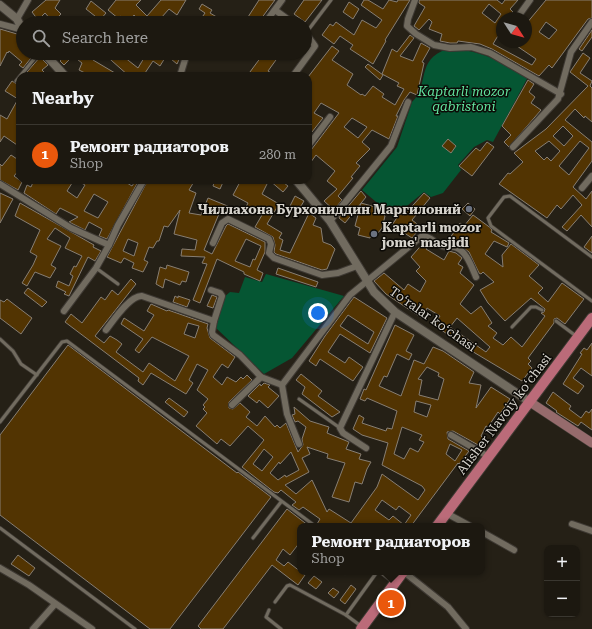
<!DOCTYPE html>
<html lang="en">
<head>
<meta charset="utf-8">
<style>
  :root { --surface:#1c1810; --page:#252119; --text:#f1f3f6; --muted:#a0a09f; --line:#3a3730; --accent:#ea580c }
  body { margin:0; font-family:"Roboto Serif",serif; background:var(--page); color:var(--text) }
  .controls { position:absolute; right:12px; bottom:12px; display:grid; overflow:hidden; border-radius:8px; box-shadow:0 1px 3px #0004 }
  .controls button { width:36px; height:36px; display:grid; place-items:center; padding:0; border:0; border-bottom:1px solid var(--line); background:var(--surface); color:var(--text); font:20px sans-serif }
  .compass { position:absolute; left:496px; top:12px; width:36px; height:36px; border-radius:50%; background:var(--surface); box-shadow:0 1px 3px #0004; rotate:126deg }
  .you { position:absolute; left:318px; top:313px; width:14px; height:14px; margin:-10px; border:3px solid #fff; border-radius:50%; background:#1a73e8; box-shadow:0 0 0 6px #1a73e833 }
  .badge { display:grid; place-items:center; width:26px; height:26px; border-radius:50%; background:var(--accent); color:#fff; font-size:13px; font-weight:700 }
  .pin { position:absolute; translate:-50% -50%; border:2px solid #fff; box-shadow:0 1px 4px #0006 }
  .popup { position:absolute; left:297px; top:523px; width:188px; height:52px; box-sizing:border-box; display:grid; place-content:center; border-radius:8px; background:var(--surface); filter:drop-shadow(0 1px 3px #0005); font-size:13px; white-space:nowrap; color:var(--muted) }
  .popup b { font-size:15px; color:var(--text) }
  .popup::after { content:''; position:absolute; left:50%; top:100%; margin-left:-8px; border:8px solid transparent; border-top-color:var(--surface) }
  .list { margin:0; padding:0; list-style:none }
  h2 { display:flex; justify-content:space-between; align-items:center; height:52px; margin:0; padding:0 16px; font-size:17px }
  h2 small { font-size:13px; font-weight:400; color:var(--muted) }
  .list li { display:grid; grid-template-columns:26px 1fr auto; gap:12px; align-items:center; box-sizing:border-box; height:60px; padding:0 16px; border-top:1px solid var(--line) }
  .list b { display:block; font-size:15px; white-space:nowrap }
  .list p { margin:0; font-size:13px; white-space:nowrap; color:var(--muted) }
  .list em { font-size:13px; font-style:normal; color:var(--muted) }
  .icon { flex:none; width:22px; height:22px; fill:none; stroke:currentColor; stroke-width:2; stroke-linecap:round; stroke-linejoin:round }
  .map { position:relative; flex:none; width:592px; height:629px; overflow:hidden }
  .search { position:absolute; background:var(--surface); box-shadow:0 1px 3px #0004; left:16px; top:16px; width:296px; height:44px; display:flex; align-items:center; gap:10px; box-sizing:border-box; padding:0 14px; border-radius:22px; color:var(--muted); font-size:15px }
  .panel { position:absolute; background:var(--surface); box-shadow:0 1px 3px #0004; left:16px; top:72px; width:296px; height:112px; border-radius:12px }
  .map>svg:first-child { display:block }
  .green { fill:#055633 }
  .building { fill:#523402; stroke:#877e73; fill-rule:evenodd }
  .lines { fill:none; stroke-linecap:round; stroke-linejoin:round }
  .service-casing { stroke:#3e3933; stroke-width:4.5 }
  .minor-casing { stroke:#3e3933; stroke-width:8 }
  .tertiary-casing { stroke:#3e3933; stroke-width:10 }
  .secondary-casing { stroke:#3e3933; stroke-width:10 }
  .primary-casing { stroke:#3e3933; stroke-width:12 }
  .service { stroke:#716b5f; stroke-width:3 }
  .minor { stroke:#716b5f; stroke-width:6 }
  .tertiary { stroke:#716b5f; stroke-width:8 }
  .secondary { stroke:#966b6c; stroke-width:9 }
  .primary { stroke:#bb6b79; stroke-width:10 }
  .worship-dot { fill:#6b7280; stroke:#0c0a06; stroke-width:1.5 }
  .labels { text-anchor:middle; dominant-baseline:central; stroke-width:3; stroke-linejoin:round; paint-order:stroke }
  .park-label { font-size:13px; font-style:italic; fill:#61e39e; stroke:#0c0a06 }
  .poi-label { font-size:13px; font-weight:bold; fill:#d6d3cc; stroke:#0c0a06; text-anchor:end }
  .street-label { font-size:13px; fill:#d6d3cc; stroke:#0c0a06 }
</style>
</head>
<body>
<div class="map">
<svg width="592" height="629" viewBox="0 0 592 629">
  <rect width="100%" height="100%" fill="#252016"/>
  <g class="green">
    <path d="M447 49C479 49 501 61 528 77L493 142 487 140 474 147 458 165 461 170 443 193 431 197 424 192 402 210 395 218 362 190 397 147 412 102C430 85 415 60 447 49Z"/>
    <polygon points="266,274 344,296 292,358 264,374 216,328 223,298 230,292 239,293 245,277 262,282"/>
  </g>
  <g class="building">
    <polygon points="46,0 60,0 55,8 61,14 53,22 45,13 38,20 32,12"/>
    <polygon points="116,0 141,0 136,5 147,16 161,0 186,0 177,15 169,9 161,18 168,23 142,23 134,15 128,22 120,16 119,19 108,10"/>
    <polygon points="259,0 275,0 258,23 248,23 251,19 248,17"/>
    <polygon points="304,0 322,0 305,22 294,14"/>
    <polygon points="364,0 368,0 383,9 389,0 397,2 398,0 410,0 385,40 386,41 373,64 350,49 353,45 340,36 334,44 322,35 330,24 333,26 336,22 354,35 362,20 376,28 382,20 361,5"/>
    <path d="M419 0H497L502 4 505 0H518L510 9 513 12 508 18H502V36L499 34 493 44 532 65 536 59 511 42H526V24L546 0H592V18L588 19 552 68 549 65 539 76 492 49 480 44 458 41 457 43H450L440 41 442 34 429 29 432 22 429 19 419 30 414 26 425 7 419 3ZM489 4 501 14 495 23 482 13ZM546 22 557 30 549 39 539 32Z"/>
    <polygon points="91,1 106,13 100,20 86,9"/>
    <polygon points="349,2 359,9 353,19 343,12"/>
    <polygon points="202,4 212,10 210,13 220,19 217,23 198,23 205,13 199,9"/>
    <polygon points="0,29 17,34 23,39 23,53 35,53 23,68 19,65 22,62 9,51 8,53 7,52 0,66"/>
    <polygon points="592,30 592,37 582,51 579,49"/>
    <path d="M410 35 414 38 400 56 413 61 421 43 430 48 422 62 424 63 417 95 410 92 404 100 396 116H398L389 139 372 130 362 142 370 149 356 163 360 166 351 177 353 178 338 196 342 200 334 210 324 201 337 189 327 181 335 171 316 155 308 166V154L339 113 321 103 314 113 323 118 308 137V77L332 46 339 51 332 60 353 74 347 85 361 95 362 94 365 96 373 86 384 94 382 97 395 105 404 89 397 86 399 83 382 74 392 49 397 52ZM352 118 367 127 358 138 344 127Z"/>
    <polygon points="68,53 78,53 84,58 88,53 99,53 93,60 120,76 91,76 79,70 82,63 73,56 64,65 60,61"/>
    <polygon points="103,53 127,53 124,57 138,68 147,53 168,53 160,66 153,61 143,76 129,76"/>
    <polygon points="171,53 182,53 177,64 171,59"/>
    <polygon points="264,53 281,53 268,71 276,76 247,76"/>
    <path d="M583 53 590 58 580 73 592 81 590 86 592 88V122L585 116 584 118 575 109 565 120 592 142V161L573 187 586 199 592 191V227L581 215 567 231 562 227 582 205 573 195 561 209 557 205 547 218 499 184 508 173 510 174 523 162 514 153 546 129 588 86 570 72ZM563 126 573 136 564 146 553 136ZM549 141 560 151 551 161 547 157 544 160 535 151ZM580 141 589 148 569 175 559 166Z"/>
    <polygon points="40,57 48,65 42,70 48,76 32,76 27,72"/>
    <polygon points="368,64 383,75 380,80 365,67"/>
    <polygon points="528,80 534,84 529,92 535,97 531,103 541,110 509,147 504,142 511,135 502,126"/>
    <polygon points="12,81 20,86 20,147 4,136 0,142 0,115 7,119 18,99 5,91"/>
    <polygon points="448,139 456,146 451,153 442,146"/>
    <polygon points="487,142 494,147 472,176 459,166 476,148 480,151"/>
    <polygon points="11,155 20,161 20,169 14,176 22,182 18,190 0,180 0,164 2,166"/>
    <path d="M34 180H74L67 191 77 198 85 185 76 180H122L132 186 136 180H139L107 239 99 236 102 229 89 222 85 230 69 222 78 217 60 208 56 214 24 193 27 185 31 187ZM94 194 108 202 98 218 84 211Z"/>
    <path d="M148 180H195L189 190 196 193 189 213 201 215 208 198 230 207 228 212 221 209 204 250 212 254 226 226 228 224 265 242V252L257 270 263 273 260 281 244 274V272L217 259 200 303 193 300 207 264 202 263 205 257 181 256 182 249 195 250 197 240 174 234 180 210 168 227 164 226 159 241H157L153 248 149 247 144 260 148 262 143 272 132 268 134 263 124 258 121 263 107 257ZM128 239 138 243 134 256 123 251ZM246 239 261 246 255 260 253 259 250 267 235 261Z"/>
    <polygon points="215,180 224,180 220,189 213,186"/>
    <polygon points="241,180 280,180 288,186 283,192 269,180 262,194 279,204 267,224 282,233 279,238 283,240 280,250 290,253 309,213 316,218 313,225 321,228 323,242 331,245 335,249 327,269 322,270 276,254 274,252 275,245 273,237 255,227 262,215 246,207 248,203 233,195"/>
    <polygon points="361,191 366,197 345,223 339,218 340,216"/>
    <polygon points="0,193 13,199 0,223"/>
    <polygon points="424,193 430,198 412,220 421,227 412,238 392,225 400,213 404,215"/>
    <polygon points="295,196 304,201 298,211 290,206"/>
    <polygon points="20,203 94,245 93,247 101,251 95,261 88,257 69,296 64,294 66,292 56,287 58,281 69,286 73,276 70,274 74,266 76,267 82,256 65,248 70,238 55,228 47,239 61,246 51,265 56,268 50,278 35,272 27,286 22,283 33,265 37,256 30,252 40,230 15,216"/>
    <polygon points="361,203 379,208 385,216 382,228 378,233 372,231 370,238 358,235 360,228 355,226"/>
    <polygon points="468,203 475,209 470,216 462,209"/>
    <path d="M473 215 488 226 492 230 491 232 509 243 507 247 494 241 485 254 503 267 502 255 511 244 539 265 529 276 543 288 538 293 548 302 562 283 584 299 565 324 557 318 554 319V323L528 358 531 361 528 364 532 368 522 381 475 353 434 325 440 316 427 308 422 318 386 294 374 281 384 273 404 290 408 284 420 292 426 281 416 271 420 267 411 257 425 241 430 244 426 249 444 260 449 251 456 253 462 258 458 264 463 267 460 273 474 285 460 304 471 314 481 306 492 323 488 326 497 333 493 338 503 345 511 337 522 347 545 316 541 313 544 312 545 309 531 298 505 321 488 303 480 290 494 282 483 272 481 274 479 273 469 252 450 238 460 223 464 226ZM457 318 490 347 486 352 450 327Z"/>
    <polygon points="592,236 592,253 584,247"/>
    <polygon points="167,265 189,272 186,282 182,281 180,285 165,279 163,288 156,284 160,267 166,269"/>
    <polygon points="278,268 318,282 316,287 276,274"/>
    <path d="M131 279 136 284 95 336 104 343 110 336 117 340 122 344 116 352 143 372 149 363 175 381 189 356 152 337 139 353 135 350 143 339 121 324 124 318 144 331 154 315 147 311 151 304 167 311 168 310 208 324 207 328 210 338 235 357 228 368 222 364 213 377 222 385 227 377 236 382 241 377 243 379 247 375 252 380 229 402V408L233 409 240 403 250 412 246 417 257 426 265 416 275 427 277 425 280 428 286 423 298 452 303 445 302 439 306 427 298 421 295 422 292 415 295 414 294 407 310 421 329 427 327 433 349 442 346 449 361 454 359 459 371 462 367 469 362 484 355 482 349 502 332 497 345 463 327 458 328 454 307 447 310 454 302 458 309 472 285 485 296 494 312 480 327 512 329 509 351 523 377 487 382 474 418 500 425 490 422 486 382 465 388 443 362 435 353 429 359 415 364 418 362 423 386 431 387 428 392 429 397 411 367 398 365 401 360 399 364 389 366 390 395 325 414 335 406 351 412 354 409 360 397 354 387 377 384 376 379 386 401 396 414 360 424 364 433 347 443 351 474 372 469 383 481 385 476 408 491 387 510 399 500 414 498 412 488 427 486 426 481 436 485 440 480 446 453 431 447 432 448 439 469 451 459 464 458 463 411 526H318L317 524 320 519 303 507 299 510 292 505 296 502 281 490 278 493 274 492 242 467 264 440 248 426 230 446 221 439 217 444 196 426 207 413 203 409 205 407 203 405 208 399 197 390 208 370 197 364 189 380 193 383 186 394 151 373 143 385 138 381 139 378 65 322 71 314 82 323 101 297 105 300 112 290 118 295ZM188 323 199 326 195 338 184 334ZM427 367 439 373 438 376 444 379 438 400 419 395 422 380 418 379ZM416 401 431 405 427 417 414 412ZM402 427 422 435 419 440 424 442 418 452 410 448 404 459 394 454ZM450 444 462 450 455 461 446 454ZM264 449 273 457 262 471 253 464ZM291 452 299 470 286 477 285 475 278 480 270 473 279 462 280 464ZM382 500 396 510 399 506 411 515 404 525 393 516 389 520 375 510Z"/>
    <polygon points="28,288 47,302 42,307 24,293"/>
    <polygon points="212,295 217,297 213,308 207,306"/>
    <polygon points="175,296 178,298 178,296 190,300 187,307 173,302"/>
    <path d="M354 297 387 318 370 353 340 334 328 352 345 363 349 357 363 367 353 381 320 359 316 366 309 361 325 336ZM348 315 374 332 368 344 340 326Z"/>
    <polygon points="7,299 32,318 21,334 0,318 0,300 4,302"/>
    <polygon points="592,343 592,376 581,368 573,378 584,386 578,394 563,384 582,354 580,353 584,348 587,350"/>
    <polygon points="68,345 237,473 238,472 271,497 170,629 150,629 0,515 0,435"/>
    <polygon points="301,374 322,391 318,396 340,412 332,417 302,394 305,387 296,380"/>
    <polygon points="264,383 270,385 268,387 279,396 268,408 259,400 257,403 248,396 260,384 261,386"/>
    <polygon points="553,392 571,406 569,409 581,418 586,411 589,413 592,409 592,430 581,422 578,426 556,412 557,411 546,403"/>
    <polygon points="169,398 188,412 184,417 165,402"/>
    <polygon points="287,509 309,526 300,526 300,542 290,555 283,549 276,560 284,566 288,562 305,575 298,585 272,565 223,629 201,629 198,626"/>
    <polygon points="18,555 35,568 29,576 11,564"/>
    <polygon points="314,576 322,582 316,589 308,583"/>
    <polygon points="351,585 356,589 345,604 340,600"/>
    <polygon points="333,588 339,592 334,598 328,593"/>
  </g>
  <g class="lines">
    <defs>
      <g id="service">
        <polyline points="306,33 331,0"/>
        <polyline points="16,81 39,53"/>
        <polyline points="592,257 510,196 504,197 488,218 491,226 592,301"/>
        <polyline points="96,268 118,284"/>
        <polyline points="556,321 576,336"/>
        <polyline points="512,327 531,307 536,307 542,310"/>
        <polyline points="0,339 13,351 21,364 37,375"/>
        <polyline points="299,399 340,428"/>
        <polyline points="0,422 62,342 67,341 315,526"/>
        <polyline points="0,528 135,629"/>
        <polyline points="253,538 281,502"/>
        <polyline points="380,572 393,582"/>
        <polyline points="345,573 345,572"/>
        <polyline points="275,602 287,586 290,585 346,615 361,626"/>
        <polyline points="269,610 266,617 281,629"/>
        <polyline points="346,615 377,572"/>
      </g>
      <g id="minor">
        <polyline points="415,0 408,19 407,26 416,34 434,45 450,48 471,47 490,53 561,94"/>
        <polyline points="275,10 293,23"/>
        <polyline points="517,18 530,0"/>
        <polyline points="17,19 28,0"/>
        <polyline points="265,23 282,0"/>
        <polyline points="0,24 23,30"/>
        <polyline points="180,76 187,53"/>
        <polyline points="293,76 315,46 305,32"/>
        <polyline points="308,146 330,117"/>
        <polyline points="513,147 558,99 571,52 592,22"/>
        <polyline points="0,184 71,228 109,245 118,225 144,180"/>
        <polyline points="582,188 592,176"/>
        <polyline points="330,221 391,146 408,102"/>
        <polyline points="213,243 222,223 228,219 269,239 271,244 269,253 274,258 322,275 338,273 357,266"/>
        <polyline points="211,290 220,293 222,296 214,321"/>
        <polyline points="64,311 96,268 109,245"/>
        <path d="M106 330C113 321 130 295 142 296L214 321 212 332 213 335 240 355 261 377 282 385 350 295 422 236C431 236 434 243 442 246 446 247 450 246 454 247 466 249 472 268 476 277"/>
        <polyline points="282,385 287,414 299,444"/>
        <polyline points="232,405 261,377"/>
        <polyline points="451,435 489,457"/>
        <polyline points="366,448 343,433 340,428 395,312"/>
        <polyline points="446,513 470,526"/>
        <polyline points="572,524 592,531"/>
        <polyline points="482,532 514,550"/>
        <polyline points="0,568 29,585 92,629"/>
        <polyline points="404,572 448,607 466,629"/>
        <polyline points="33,629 55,604"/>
      </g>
      <g id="tertiary">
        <polyline points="0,5 17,19 23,31"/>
        <polyline points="44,53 65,76"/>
        <polyline points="296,180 330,221 374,292 395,312 530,402"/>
      </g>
      <polyline id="secondary" points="530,402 592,443"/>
      <g id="primary">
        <polyline points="437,526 592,318"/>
        <polyline points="361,629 403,572"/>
      </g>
    </defs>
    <use href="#service" class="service-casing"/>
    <use href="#minor" class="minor-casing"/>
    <use href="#tertiary" class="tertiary-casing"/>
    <use href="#secondary" class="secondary-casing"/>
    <use href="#primary" class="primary-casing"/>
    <use href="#service" class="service"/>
    <use href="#minor" class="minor"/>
    <use href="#tertiary" class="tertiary"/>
    <use href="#secondary" class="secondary"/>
    <use href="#primary" class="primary"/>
  </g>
  <g class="worship-dot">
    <circle cx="469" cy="209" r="4"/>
    <circle cx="374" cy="234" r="4"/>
  </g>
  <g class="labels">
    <g class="park-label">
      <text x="464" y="91">Kaptarli mozor<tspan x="464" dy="15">qabristoni</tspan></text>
    </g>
    <g class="poi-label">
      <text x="461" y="209">Чиллахона Бурхониддин Маргилоний</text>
      <text x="382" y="227" text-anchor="start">Kaptarli mozor<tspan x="382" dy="15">jome' masjidi</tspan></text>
    </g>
    <g class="street-label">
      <text transform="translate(433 319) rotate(35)">Toʻralar koʻchasi</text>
      <text transform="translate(504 414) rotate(-53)">Alisher Navoiy koʻchasi</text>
    </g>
  </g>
</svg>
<div class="controls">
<button>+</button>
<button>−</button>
</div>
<svg class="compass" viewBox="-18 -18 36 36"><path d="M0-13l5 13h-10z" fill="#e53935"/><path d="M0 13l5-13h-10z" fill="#a0a09f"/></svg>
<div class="you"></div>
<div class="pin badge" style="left:391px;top:603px">1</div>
<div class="popup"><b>Ремонт радиаторов</b>Shop</div>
<div class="search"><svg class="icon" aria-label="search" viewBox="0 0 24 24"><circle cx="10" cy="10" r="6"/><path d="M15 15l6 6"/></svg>Search here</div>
<section class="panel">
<h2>Nearby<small></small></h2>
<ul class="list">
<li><span class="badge">1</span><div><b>Ремонт радиаторов</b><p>Shop</p></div><em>280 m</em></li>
</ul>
</section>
</div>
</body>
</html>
